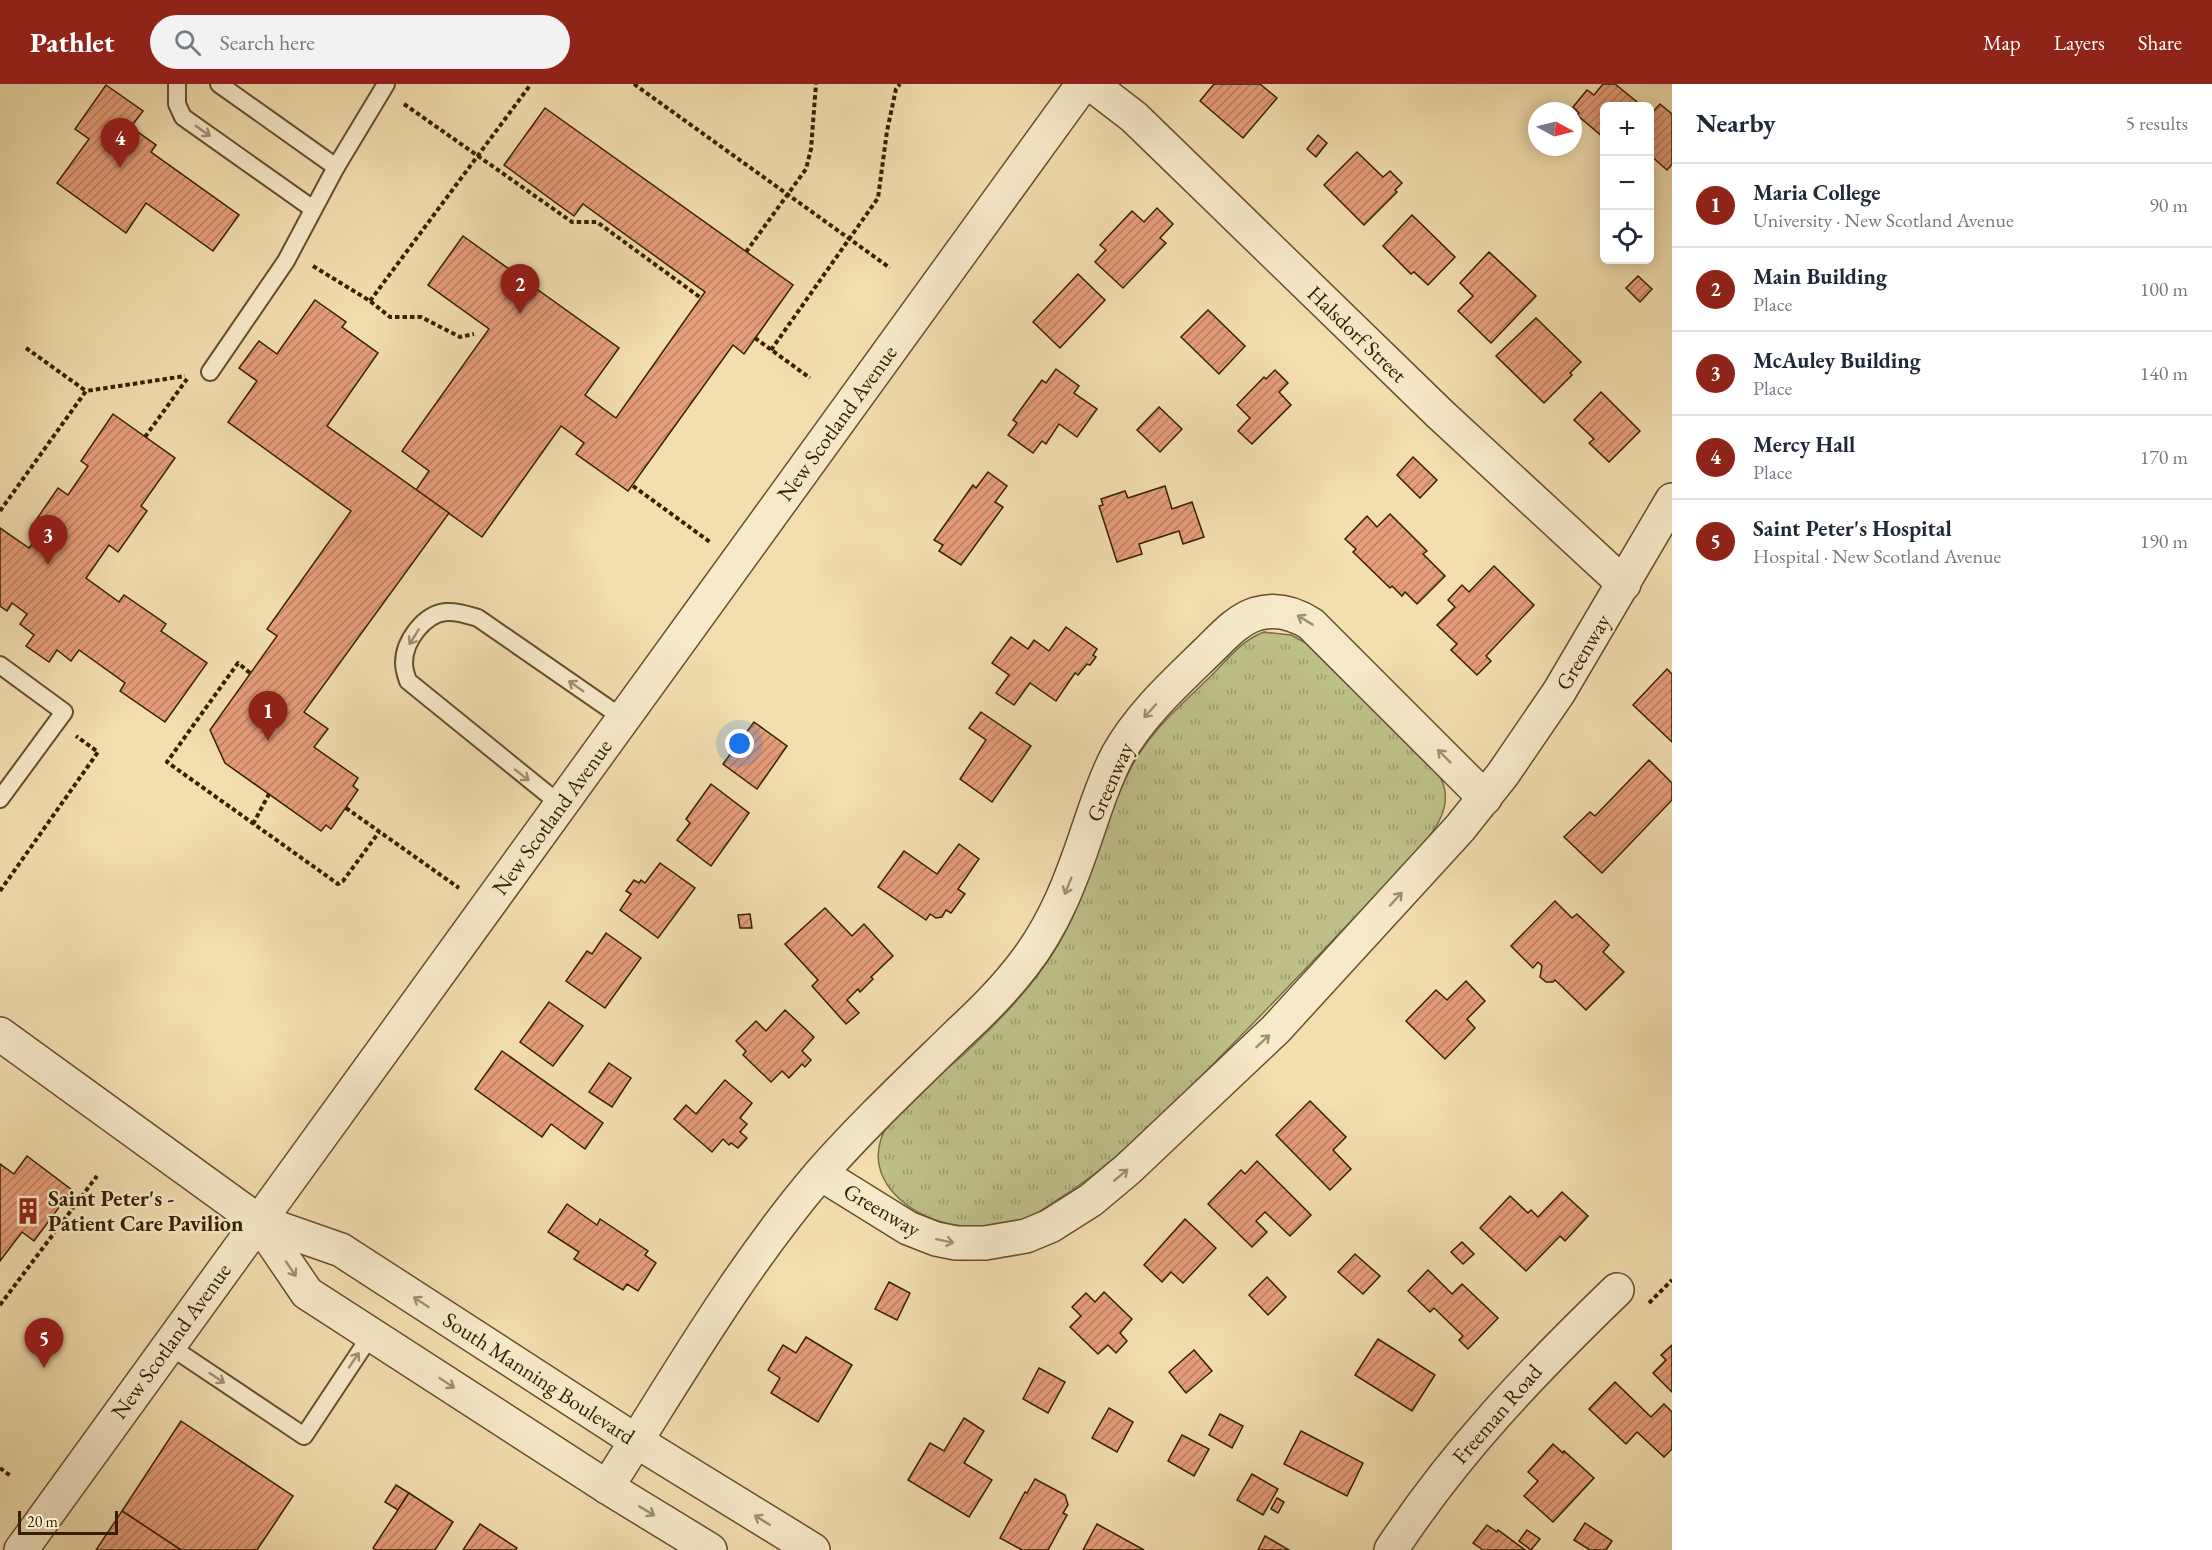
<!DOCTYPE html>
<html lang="en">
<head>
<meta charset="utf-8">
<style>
  :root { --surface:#fff; --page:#f2f2f3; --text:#1f2937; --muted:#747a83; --line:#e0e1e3; --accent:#8f2418 }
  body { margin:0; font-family:"EB Garamond",serif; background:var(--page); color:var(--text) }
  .controls { position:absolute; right:18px; top:18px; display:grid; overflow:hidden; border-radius:9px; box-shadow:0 3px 15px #0003 }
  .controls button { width:54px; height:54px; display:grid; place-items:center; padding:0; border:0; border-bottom:2px solid var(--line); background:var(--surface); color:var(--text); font:30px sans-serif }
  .compass { position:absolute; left:1528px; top:18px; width:54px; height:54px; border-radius:50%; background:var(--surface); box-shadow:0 3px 15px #0003; rotate:97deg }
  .scale { position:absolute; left:18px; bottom:15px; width:100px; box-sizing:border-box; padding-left:6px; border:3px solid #362000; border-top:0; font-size:16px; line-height:21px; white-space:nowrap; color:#362000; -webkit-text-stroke:4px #f7eaca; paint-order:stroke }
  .you { position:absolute; left:740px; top:660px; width:21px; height:21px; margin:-15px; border:4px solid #fff; border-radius:50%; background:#1a73e8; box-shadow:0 0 0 9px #1a73e833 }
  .badge { display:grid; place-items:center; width:39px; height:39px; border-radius:50%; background:var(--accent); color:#fff; font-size:20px; font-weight:700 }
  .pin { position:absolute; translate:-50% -50px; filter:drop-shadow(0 2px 3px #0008) }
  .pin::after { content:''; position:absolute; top:32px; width:21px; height:18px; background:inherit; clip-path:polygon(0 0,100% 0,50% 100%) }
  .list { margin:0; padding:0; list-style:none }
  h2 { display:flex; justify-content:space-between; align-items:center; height:78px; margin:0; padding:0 24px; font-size:26px }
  h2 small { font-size:20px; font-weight:400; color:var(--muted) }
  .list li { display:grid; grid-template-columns:39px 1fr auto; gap:18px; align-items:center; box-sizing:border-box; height:84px; padding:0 24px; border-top:2px solid var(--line) }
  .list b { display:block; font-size:22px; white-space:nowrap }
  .list p { margin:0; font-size:20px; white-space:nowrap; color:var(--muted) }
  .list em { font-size:20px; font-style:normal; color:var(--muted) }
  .icon { flex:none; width:33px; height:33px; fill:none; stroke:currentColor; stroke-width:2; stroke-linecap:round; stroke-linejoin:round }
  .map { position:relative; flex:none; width:1672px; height:1466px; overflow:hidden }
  header { display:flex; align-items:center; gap:36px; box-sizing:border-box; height:84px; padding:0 30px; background:var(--accent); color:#fff }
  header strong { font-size:28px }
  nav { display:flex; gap:33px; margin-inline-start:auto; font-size:21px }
  .search { width:420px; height:54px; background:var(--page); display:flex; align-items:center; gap:15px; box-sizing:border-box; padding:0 21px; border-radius:33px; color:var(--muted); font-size:22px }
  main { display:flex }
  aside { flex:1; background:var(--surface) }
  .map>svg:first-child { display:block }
  .grass { fill:url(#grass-tufts); stroke:#7a7044; stroke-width:1.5 }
  .building { fill:url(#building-hatch); stroke:#362000; stroke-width:1.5 }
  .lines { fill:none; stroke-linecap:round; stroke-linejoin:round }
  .service-casing { stroke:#65502c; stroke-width:20 }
  .minor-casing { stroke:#65502c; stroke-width:36 }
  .tertiary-casing { stroke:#65502c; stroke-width:36 }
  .path { stroke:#362000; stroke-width:4; stroke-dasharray:4.5 3; stroke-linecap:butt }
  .service { stroke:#f7eaca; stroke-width:16 }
  .minor { stroke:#f7eaca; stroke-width:33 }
  .tertiary { stroke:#f7eaca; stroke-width:33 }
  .oneway { stroke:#a08f6f }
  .labels { text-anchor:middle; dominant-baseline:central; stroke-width:4.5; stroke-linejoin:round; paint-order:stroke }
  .street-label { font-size:22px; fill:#362000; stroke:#f7eaca }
  .poi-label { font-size:22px; font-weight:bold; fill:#362000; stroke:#f7eaca; text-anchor:start }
</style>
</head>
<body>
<header>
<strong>Pathlet</strong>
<div class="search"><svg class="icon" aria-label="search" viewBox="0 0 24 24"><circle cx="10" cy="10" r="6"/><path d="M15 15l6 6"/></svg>Search here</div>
<nav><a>Map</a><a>Layers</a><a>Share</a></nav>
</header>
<main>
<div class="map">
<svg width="1672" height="1466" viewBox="0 0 1672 1466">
  <defs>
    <pattern id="grass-tufts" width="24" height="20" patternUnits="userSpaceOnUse" patternTransform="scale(1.5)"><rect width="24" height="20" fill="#bec088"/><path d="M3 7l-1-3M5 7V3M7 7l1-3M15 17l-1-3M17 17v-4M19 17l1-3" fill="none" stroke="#9b9c6d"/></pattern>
    <pattern id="building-hatch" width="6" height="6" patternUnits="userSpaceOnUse" patternTransform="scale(1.5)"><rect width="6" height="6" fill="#e69d79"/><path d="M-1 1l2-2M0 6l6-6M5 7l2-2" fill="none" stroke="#bb8061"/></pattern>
  </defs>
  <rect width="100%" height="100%" fill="#f3deae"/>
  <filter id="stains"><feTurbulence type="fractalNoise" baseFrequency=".00333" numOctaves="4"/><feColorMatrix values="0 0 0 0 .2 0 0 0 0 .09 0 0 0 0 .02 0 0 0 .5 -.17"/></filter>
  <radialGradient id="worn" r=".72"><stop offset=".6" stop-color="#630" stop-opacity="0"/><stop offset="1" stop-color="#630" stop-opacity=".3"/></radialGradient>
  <path class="grass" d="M1264 548 1291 551 1306 559 1439 691C1456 719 1436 745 1418 767 1337 851 1258 937 1175 1018 1138 1053 1101 1089 1057 1116 1048 1122 1038 1129 1027 1134 991 1149 939 1145 907 1121 886 1106 872 1082 881 1055 890 1026 940 992 963 971 998 938 1033 903 1058 861 1093 803 1102 733 1136 675 1155 643 1185 617 1211 592 1227 576 1242 556 1264 548Z"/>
  <g class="building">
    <polygon points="1214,0 1260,0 1277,14 1243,54 1200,17"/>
    <polygon points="1603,0 1615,0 1642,22 1604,22 1604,54 1577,31 1579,29 1573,23 1587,6 1594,11"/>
    <polygon points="106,1 143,27 131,43 156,61 151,68 239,131 213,167 146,119 126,149 57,99 89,55 75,45"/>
    <polygon points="1660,20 1672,30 1672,80 1667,86 1650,71 1650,28 1651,30"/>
    <polygon points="545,24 793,201 744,270 733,261 628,407 576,370 584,359 561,342 482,453 416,406 429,387 402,367 489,245 428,201 463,152 619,264 585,311 616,334 705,208 583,120 574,132 504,81"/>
    <polygon points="1318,51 1327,59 1316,73 1307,65"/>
    <polygon points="1357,68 1383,93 1390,87 1402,99 1395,106 1397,108 1364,141 1324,101"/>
    <polygon points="1157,124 1173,140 1160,154 1166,159 1123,204 1095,178 1106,166 1100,161 1132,127 1144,138"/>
    <polygon points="1412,131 1455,173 1428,201 1414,188 1411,190 1383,162"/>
    <polygon points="1489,168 1536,212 1491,259 1458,227 1473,212 1460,199"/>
    <polygon points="1078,190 1105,216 1060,264 1033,238"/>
    <polygon points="1638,192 1652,205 1640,218 1626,204"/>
    <polygon points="315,216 346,238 342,243 378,269 327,342 449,429 304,628 328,645 314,663 358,694 353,702 358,706 331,745 326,741 321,747 225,679 210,646 277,552 267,545 351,427 228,338 257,297 239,284 259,257 277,270"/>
    <polygon points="1208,226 1245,262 1219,290 1181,253"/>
    <polygon points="1536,234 1581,278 1570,289 1572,291 1544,319 1496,272"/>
    <polygon points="1056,285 1079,302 1074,309 1097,325 1077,353 1059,340 1046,360 1042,357 1033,369 1008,351 1017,339 1013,336 1042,296 1046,299"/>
    <polygon points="1275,286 1288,299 1279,308 1291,321 1252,360 1238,347 1250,334 1237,321 1264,293 1266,295"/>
    <polygon points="1601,308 1640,347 1609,378 1589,359 1594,355 1574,336"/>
    <polygon points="1159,323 1182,345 1160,368 1137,346"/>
    <polygon points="113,330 175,374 141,422 147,427 118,468 109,461 86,494 119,518 124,511 166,540 161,547 207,579 165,638 120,607 125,599 79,566 71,577 57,566 49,578 26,562 34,551 20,540 27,530 12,519 7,527 0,522 0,444 29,464 43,446 34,439 58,404 68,411 88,382 81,377"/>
    <polygon points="1413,373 1437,396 1420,414 1397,391"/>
    <polygon points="988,388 1007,402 995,418 1003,423 961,481 939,467 943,461 934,456 973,401 976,404"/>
    <polygon points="1165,402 1172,425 1192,418 1204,453 1183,460 1179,447 1139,460 1142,470 1117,478 1099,422 1103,421 1101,415 1125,407 1128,414"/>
    <polygon points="1390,430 1427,467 1423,470 1445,492 1417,520 1405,508 1402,512 1392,502 1390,504 1353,468 1356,465 1345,455 1367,432 1377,443"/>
    <polygon points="1494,482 1534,521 1486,572 1491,577 1477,591 1451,566 1457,560 1437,541 1455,523 1448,516 1462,501 1469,508"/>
    <polygon points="1066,543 1097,565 1093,571 1096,573 1090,581 1087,580 1078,591 1075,589 1056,617 1030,599 1014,621 996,609 1009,591 992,579 1011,553 1028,565 1034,556 1049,567"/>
    <polygon points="1667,585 1672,590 1672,658 1633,621"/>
    <polygon points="981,628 1031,662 992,718 960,695 986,656 969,644"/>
    <polygon points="754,638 787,662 757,705 723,680"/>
    <polygon points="1649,676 1672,699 1672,716 1602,789 1564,753 1590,728 1595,732"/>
    <polygon points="711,700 749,729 711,782 677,756 690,739 686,735"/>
    <polygon points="959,760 979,775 958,805 965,810 951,829 946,826 942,833 936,834 930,830 926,836 878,803 904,767 937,790"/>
    <polygon points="660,779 695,804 658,854 620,826 631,810 626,807 634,796 639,799 641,796 645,799"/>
    <polygon points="1555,817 1572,834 1577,830 1609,861 1603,868 1624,888 1586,926 1555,896 1553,898 1546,898 1540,893 1542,882 1538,878 1533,884 1511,862"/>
    <polygon points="825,824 852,852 864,840 893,872 871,893 873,895 860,908 858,905 847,916 859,929 846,940 812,902 818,896 785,860"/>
    <polygon points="750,830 752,844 740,844 738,831"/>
    <polygon points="606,849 641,874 605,924 566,897 587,867 592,870"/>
    <polygon points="1466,897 1485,917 1467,935 1475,944 1445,975 1406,937 1436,906 1447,916"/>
    <polygon points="549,918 583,942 553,982 520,958"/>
    <polygon points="785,926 814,953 802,967 811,976 805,983 802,980 789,994 782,987 771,998 743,971 746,967 736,957 756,937 766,947"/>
    <polygon points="502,967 603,1039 585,1065 551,1040 542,1053 475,1005"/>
    <polygon points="609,979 631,994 612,1023 589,1008"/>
    <polygon points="725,996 752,1019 740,1034 747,1040 740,1048 747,1054 738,1064 731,1059 729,1061 723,1055 712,1068 674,1035 686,1021 696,1030"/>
    <polygon points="1310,1017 1346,1053 1333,1066 1351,1085 1330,1106 1276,1051"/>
    <polygon points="27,1072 72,1106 34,1157 22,1148 0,1177 0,1080 14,1090"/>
    <polygon points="1257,1077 1311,1131 1290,1152 1265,1128 1256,1137 1267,1148 1252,1163 1208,1120 1241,1086 1245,1090"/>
    <polygon points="1562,1108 1588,1132 1565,1157 1560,1152 1526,1187 1480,1144 1510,1112 1528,1129 1531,1126 1538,1133"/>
    <polygon points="567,1120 597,1141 600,1135 648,1167 645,1171 656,1179 638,1207 627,1200 623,1206 574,1175 579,1168 548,1148"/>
    <polygon points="1185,1135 1216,1164 1183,1199 1171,1188 1162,1198 1144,1181"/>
    <polygon points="1462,1158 1474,1170 1463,1180 1451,1168"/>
    <polygon points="1355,1170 1380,1192 1363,1210 1338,1188"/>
    <polygon points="1428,1186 1452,1210 1462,1200 1498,1234 1468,1265 1459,1256 1463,1252 1434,1224 1430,1228 1408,1207"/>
    <polygon points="1267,1193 1286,1213 1268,1231 1249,1211"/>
    <polygon points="889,1198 910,1209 897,1236 875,1225"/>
    <polygon points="1104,1208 1132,1235 1120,1249 1127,1257 1116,1269 1108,1261 1098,1270 1070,1243 1081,1232 1072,1223 1086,1209 1095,1218"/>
    <polygon points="806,1253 852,1281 818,1338 771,1309 780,1294 768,1286 783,1261 796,1269"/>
    <polygon points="1378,1255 1435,1291 1412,1327 1355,1291"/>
    <polygon points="1672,1261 1672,1308 1653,1289 1666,1276 1661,1271"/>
    <polygon points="1194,1266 1212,1287 1186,1309 1169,1288"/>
    <polygon points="1039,1284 1065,1298 1048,1329 1023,1315"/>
    <polygon points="1615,1298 1651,1333 1664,1320 1672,1328 1672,1365 1664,1373 1637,1348 1626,1360 1589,1325"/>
    <polygon points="1109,1324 1133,1338 1117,1368 1092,1354"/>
    <polygon points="1220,1330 1243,1342 1232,1364 1209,1351"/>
    <polygon points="964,1334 984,1347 964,1379 992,1396 969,1433 908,1396 930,1359 944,1367"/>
    <polygon points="181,1337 293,1412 257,1466 181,1466 122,1427"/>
    <polygon points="1301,1347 1363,1379 1347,1412 1284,1380"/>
    <polygon points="1182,1351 1209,1365 1194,1392 1168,1377"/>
    <polygon points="1553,1360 1563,1369 1564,1367 1594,1394 1553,1438 1524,1412 1538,1397 1528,1388"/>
    <polygon points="1252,1390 1278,1405 1263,1431 1237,1416"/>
    <polygon points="1035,1395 1065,1411 1068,1421 1063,1429 1067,1431 1048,1466 1022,1466 1000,1454 1025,1408 1027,1409"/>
    <polygon points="396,1401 409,1409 398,1426 385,1418"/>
    <polygon points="409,1409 453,1438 435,1466 376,1466 373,1464"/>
    <polygon points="1277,1414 1284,1418 1278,1429 1271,1425"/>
    <polygon points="122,1427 181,1466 96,1466"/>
    <polygon points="1585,1439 1612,1457 1606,1466 1590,1466 1574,1456"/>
    <polygon points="480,1440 517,1464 516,1466 463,1466"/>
    <polygon points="1097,1440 1144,1466 1083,1466"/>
    <polygon points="1487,1441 1497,1448 1498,1446 1525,1466 1483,1466 1473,1459"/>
    <polygon points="1527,1446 1540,1455 1531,1466 1519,1457"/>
    <polygon points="1265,1452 1289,1466 1258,1466"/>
  </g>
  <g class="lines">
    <defs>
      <g id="service">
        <polyline points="177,0 177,20 183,33 313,125"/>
        <polyline points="219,0 336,83 386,0"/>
        <polyline points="210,288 286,177 336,83"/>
        <polyline points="0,581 64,628 0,715"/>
        <path d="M561 721 408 597C406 591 404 586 404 579 404 557 424 530 446 528 458 527 468 531 478 534L624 635"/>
        <polyline points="168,1261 304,1352 371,1251"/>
      </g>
      <g id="minor">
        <polyline points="1091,0 1134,33 1440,330 1624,500"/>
        <polyline points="821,1090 908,1144 936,1155 956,1159 985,1159 1026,1152 1050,1142 1091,1116 1128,1085 1276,945 1460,744 1503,690 1559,608 1672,416"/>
        <path d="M607 1403C675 1297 738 1186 820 1090 864 1040 912 995 959 949 982 928 1004 906 1023 881 1055 840 1072 794 1088 746 1097 720 1105 694 1118 670 1140 631 1174 600 1206 569 1221 555 1235 537 1256 530 1276 524 1294 529 1311 540L1485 714"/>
        <path d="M1391 1466C1456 1367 1532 1288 1617 1206"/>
      </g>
      <g id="tertiary">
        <polyline points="0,950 258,1137 341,1166 636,1357 813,1466"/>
        <polyline points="258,1137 307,1209 607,1403 710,1466"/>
        <polyline points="21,1466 1083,0"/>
      </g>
    </defs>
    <use href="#service" class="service-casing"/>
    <use href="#minor" class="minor-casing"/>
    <use href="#tertiary" class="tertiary-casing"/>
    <g class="path">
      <polyline points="634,0 890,184"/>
      <polyline points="404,20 572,138 597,138 701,214"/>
      <polyline points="746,168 806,85 811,65 816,0"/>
      <polyline points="313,182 370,217 390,233 421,233 460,253 474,250"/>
      <polyline points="370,217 531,0"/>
      <polyline points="755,254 810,294"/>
      <polyline points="26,264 86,307"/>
      <polyline points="771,266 878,114 887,47 896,5 900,0"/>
      <polyline points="145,353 187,295"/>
      <polyline points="633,402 710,458"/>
      <polyline points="0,427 86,307 185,292"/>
      <polyline points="250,589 238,579 167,678 338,800 343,797 379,748"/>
      <polyline points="346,724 459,804"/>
      <polyline points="253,740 269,710"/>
      <polyline points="0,807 98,668 76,652"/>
      <polyline points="1649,1219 1672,1196"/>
      <polyline points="0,1221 97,1092"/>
      <polyline points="0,1384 12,1393"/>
    </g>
    <use href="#service" class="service"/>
    <use href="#minor" class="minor"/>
    <use href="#tertiary" class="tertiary"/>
  </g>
  <defs><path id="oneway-shaft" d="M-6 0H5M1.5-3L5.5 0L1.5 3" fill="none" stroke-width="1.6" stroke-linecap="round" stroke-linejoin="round" transform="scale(1.5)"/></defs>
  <g class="oneway">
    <use href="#oneway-shaft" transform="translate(203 47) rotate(35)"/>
    <use href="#oneway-shaft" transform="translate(1305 536) rotate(-149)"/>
    <use href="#oneway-shaft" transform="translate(414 553) rotate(122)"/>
    <use href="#oneway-shaft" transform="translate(576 602) rotate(-145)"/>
    <use href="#oneway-shaft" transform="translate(1150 627) rotate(132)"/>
    <use href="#oneway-shaft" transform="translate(1444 672) rotate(-135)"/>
    <use href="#oneway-shaft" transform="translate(522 691) rotate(38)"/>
    <use href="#oneway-shaft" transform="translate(1068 802) rotate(112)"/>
    <use href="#oneway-shaft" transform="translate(1396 815) rotate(-47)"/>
    <use href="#oneway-shaft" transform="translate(1263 957) rotate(-43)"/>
    <use href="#oneway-shaft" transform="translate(1121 1091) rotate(-40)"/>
    <use href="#oneway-shaft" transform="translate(945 1157) rotate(12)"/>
    <use href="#oneway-shaft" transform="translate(291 1185) rotate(56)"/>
    <use href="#oneway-shaft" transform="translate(421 1218) rotate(-147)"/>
    <use href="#oneway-shaft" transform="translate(354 1276) rotate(-56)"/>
    <use href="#oneway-shaft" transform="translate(217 1294) rotate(34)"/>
    <use href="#oneway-shaft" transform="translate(447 1299) rotate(33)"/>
    <use href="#oneway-shaft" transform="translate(647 1427) rotate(31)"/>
    <use href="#oneway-shaft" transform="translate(762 1436) rotate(-148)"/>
  </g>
  <defs>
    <symbol id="building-bare" viewBox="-9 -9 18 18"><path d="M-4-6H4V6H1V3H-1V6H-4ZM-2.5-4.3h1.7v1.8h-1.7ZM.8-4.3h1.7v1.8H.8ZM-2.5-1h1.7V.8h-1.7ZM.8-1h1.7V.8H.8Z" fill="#8f2418" stroke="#f7eaca" stroke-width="2.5" paint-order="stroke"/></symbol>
  </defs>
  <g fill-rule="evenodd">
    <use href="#building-bare" x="9" y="1108" width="38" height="38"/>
  </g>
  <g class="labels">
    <g class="street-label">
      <text transform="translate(1357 250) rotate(44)">Halsdorf Street</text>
      <text transform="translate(837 339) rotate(-54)">New Scotland Avenue</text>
      <text transform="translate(1583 568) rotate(-59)">Greenway</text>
      <text transform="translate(1110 698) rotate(-66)">Greenway</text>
      <text transform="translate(552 733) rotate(-54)">New Scotland Avenue</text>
      <text transform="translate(882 1126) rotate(30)">Greenway</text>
      <text transform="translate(171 1257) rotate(-54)">New Scotland Avenue</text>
      <text transform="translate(539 1294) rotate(33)">South Manning Boulevard</text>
      <text transform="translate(1497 1330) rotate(-49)">Freeman Road</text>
    </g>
    <g class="poi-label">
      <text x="48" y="1114">Saint Peter's -<tspan x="48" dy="25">Patient Care Pavilion</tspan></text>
    </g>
  </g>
  <rect width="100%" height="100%" filter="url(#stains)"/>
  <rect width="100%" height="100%" fill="url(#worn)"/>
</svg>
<div class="controls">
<button>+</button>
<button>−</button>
<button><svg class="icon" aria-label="locate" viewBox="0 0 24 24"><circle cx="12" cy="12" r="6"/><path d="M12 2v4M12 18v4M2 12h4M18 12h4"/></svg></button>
</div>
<svg class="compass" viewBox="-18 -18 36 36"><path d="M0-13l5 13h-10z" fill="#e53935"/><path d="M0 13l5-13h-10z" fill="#747a83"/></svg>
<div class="scale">20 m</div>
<div class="you"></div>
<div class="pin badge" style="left:268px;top:657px">1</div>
<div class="pin badge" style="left:520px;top:230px">2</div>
<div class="pin badge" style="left:48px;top:481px">3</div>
<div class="pin badge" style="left:120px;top:84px">4</div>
<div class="pin badge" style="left:44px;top:1284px">5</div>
</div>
<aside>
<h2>Nearby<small>5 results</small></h2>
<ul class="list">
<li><span class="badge">1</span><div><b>Maria College</b><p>University · New Scotland Avenue</p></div><em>90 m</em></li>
<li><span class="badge">2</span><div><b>Main Building</b><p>Place</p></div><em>100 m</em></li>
<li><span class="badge">3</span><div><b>McAuley Building</b><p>Place</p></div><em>140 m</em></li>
<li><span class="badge">4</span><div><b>Mercy Hall</b><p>Place</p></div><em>170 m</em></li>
<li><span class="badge">5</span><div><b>Saint Peter's Hospital</b><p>Hospital · New Scotland Avenue</p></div><em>190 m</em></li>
</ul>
</aside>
</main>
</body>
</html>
